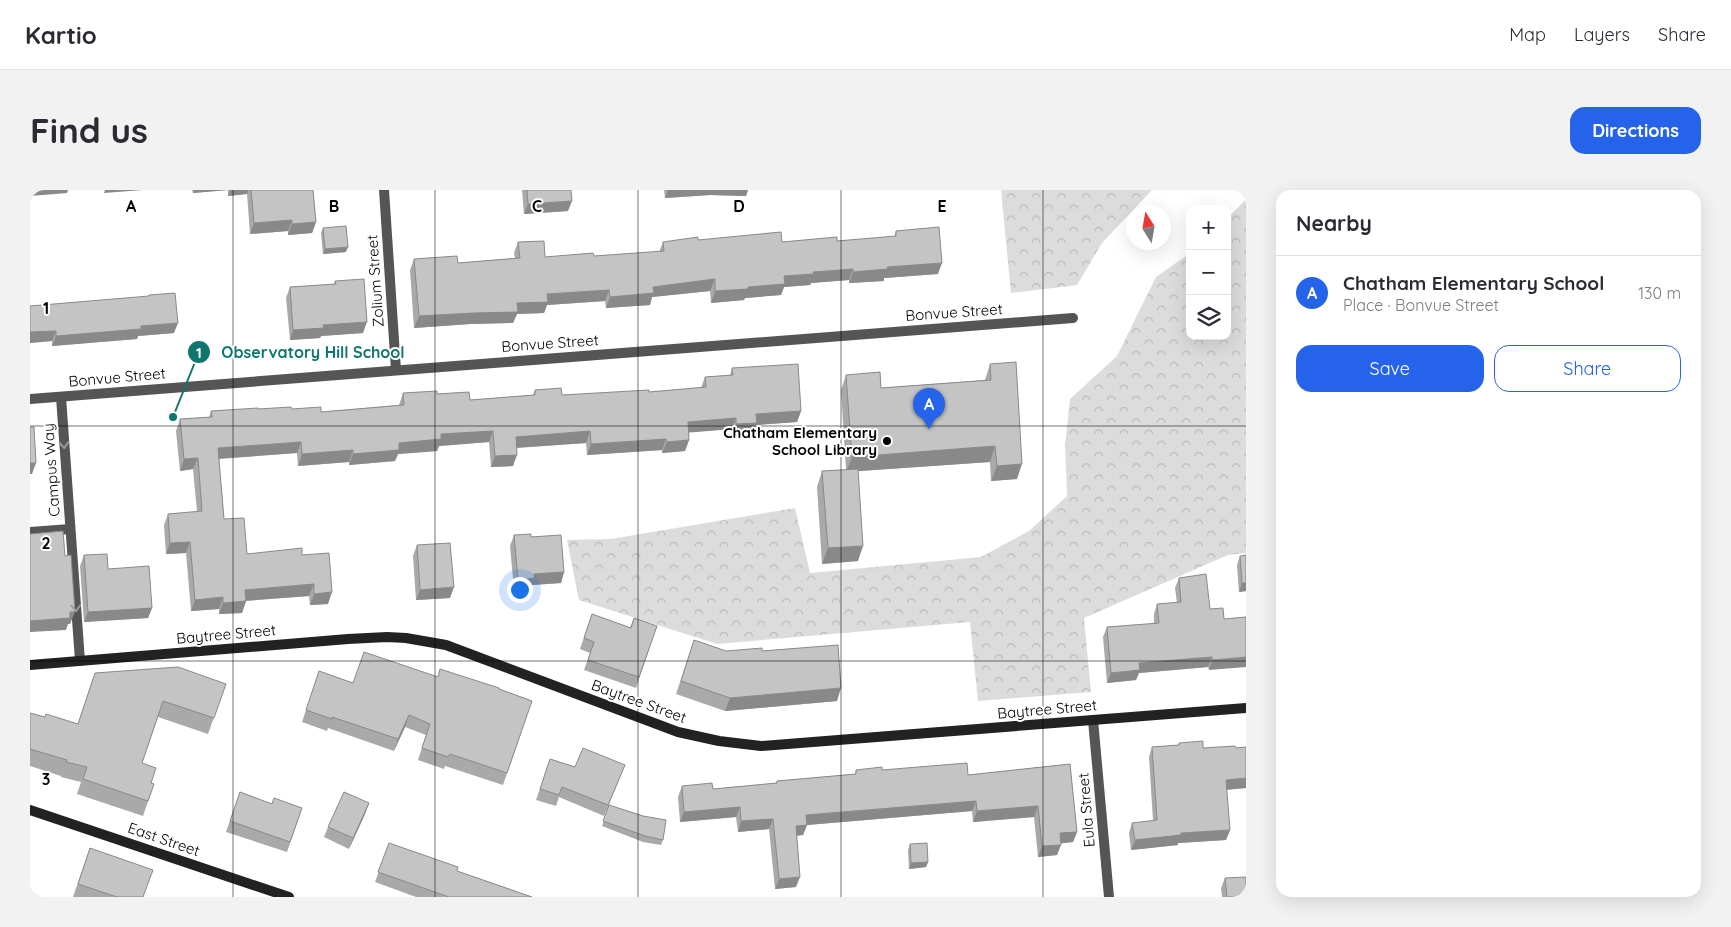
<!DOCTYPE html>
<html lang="en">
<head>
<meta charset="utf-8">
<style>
  :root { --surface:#fff; --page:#f2f2f3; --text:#2b2b33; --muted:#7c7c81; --line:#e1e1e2; --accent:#2563eb }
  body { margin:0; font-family:Quicksand,sans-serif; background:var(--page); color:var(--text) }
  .controls { position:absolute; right:15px; top:15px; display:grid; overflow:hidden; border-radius:10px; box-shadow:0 5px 20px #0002 }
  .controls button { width:45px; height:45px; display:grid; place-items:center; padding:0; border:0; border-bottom:1px solid var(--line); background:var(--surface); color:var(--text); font:25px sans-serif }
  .compass { position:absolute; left:1096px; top:15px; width:45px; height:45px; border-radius:50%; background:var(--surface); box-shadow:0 5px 20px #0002; rotate:349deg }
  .you { position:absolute; left:489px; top:399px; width:18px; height:18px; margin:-12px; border:4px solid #fff; border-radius:50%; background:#1a73e8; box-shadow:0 0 0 8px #1a73e833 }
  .badge { display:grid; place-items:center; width:32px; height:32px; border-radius:50%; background:var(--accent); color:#fff; font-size:16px; font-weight:700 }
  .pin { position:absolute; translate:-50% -41px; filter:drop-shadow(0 1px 2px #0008) }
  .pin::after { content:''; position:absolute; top:26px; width:18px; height:15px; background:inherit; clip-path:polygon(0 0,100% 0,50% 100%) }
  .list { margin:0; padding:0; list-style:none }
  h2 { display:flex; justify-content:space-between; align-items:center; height:65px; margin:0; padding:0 20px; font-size:21px }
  h2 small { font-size:16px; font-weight:400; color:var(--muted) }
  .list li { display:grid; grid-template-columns:32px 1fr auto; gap:15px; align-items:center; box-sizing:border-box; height:75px; padding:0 20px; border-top:1px solid var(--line) }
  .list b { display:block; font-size:19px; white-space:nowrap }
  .list p { margin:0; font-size:16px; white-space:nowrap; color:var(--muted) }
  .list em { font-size:16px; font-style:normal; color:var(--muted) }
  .actions { display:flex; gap:10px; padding:15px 20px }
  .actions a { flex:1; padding:11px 0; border:1px solid var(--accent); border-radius:15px; text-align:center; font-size:18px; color:var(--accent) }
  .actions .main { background:var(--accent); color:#fff }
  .icon { flex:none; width:28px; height:28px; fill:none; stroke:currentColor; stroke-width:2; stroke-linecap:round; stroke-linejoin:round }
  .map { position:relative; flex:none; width:1216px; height:707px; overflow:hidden; border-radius:15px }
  header { display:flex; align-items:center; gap:30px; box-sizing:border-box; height:70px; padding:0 25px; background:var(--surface); border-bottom:1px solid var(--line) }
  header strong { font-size:24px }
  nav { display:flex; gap:28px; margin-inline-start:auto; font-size:18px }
  .intro { display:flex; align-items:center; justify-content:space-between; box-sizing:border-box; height:120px; padding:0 30px }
  h1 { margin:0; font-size:35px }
  .button { padding:12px 22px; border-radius:15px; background:var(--accent); color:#fff; font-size:18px; font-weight:700 }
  main { display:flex; gap:30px; padding:0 30px }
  aside { flex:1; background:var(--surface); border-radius:15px; box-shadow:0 5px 20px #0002 }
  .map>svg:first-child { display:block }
  .forest { fill:url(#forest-crowns) }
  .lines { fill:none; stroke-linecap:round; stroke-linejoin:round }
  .lane { stroke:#555; stroke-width:10 }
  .street { stroke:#555; stroke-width:10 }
  .secondary { stroke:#222; stroke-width:10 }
  .wall { fill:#a9a9a9 }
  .shaded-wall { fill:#898989 }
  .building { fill:#c4c4c4; stroke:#898989 }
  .oneway { stroke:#999 }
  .grid { fill:none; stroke:#000; stroke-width:1; stroke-opacity:0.55 }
  .poi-dot { fill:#000; stroke:#fff; stroke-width:2 }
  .labels { text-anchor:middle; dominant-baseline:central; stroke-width:4; stroke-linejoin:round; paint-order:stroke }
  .street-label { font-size:15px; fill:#000; stroke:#fff }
  .poi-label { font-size:15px; font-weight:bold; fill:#000; stroke:#fff; text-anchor:end }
  .grid-label { font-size:16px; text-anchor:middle; font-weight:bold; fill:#000; stroke:#fff; stroke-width:4; stroke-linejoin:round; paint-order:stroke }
  .leader { fill:none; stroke:#0f766e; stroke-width:2 }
  .callout-dot { fill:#0f766e; stroke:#fff; stroke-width:2 }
  .mark-label { font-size:15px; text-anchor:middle; font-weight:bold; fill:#fff }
  .callout-label { font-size:16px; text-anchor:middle; font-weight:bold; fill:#0f766e; stroke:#fff; stroke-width:4; stroke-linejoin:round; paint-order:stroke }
</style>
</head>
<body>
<header>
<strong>Kartio</strong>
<nav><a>Map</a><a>Layers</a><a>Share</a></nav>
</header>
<div class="intro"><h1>Find us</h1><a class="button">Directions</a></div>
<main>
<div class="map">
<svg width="1216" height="707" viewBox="0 0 1216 707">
  <defs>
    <pattern id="forest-crowns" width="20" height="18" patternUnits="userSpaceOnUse" patternTransform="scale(1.25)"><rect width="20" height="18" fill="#dcdcdc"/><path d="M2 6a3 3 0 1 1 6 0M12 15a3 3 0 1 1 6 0" fill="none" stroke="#bbb"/></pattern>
  </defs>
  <rect width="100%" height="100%" fill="#fff"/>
  <g class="forest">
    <polygon points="971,0 1122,0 1072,53 1047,95 981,103"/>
    <polygon points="1216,9 1216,363 1198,365 1054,428 1061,502 948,511 940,432 687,454 549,410 537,350 581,349 765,318 780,383 951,367 999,341 1037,306 1035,255 1040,209 1087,166 1126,87 1160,63 1160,146 1197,146 1197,29"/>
  </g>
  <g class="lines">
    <g class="lane">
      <polyline points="31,207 50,471"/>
      <polyline points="0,342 40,339"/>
    </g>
    <g class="street">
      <polyline points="354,0 366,180"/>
      <polyline points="0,209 1043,128"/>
      <polyline points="1063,530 1079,707"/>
    </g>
    <g class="secondary">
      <polyline points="0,475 318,449 357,447 376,448 416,455 648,542 689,551 731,556 1216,518"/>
      <polyline points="0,620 259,707"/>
    </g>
  </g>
  <g class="wall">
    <polygon points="162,0 283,0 286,32 282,43 258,45 258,41 220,44 217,4 198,6 198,0 163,3"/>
    <polygon points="492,0 541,0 538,21 494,24"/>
    <polygon points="634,0 718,0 716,6 680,5 635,8"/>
    <polygon points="293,38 316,62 293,64 291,43"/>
    <polygon points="866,41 908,84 854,88 854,91 819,93 819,90 781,93 780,95 754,97 751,105 715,108 714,110 681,113 680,101 622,107 620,115 576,118 575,111 517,115 514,123 487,124 483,133 440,134 384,138 380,80 384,69 428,73 485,68 484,63 488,52 515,67 564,66 629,62 633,52 668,50 752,52 807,51 864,47"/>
    <polygon points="305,91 333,143 291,146 290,148 260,150 256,108 260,97 304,94"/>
    <polygon points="119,105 144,143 108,146 107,149 22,156 22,151 0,153 0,116 118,107"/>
    <polygon points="960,174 987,289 961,291 960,272 828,281 828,371 792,374 787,297 792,281 816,280 811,200 816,185 851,198 955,190"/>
    <polygon points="702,178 771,221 767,232 726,235 723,244 702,245 702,239 659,242 659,250 655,261 632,263 632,260 557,265 556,253 487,258 483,276 461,277 459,252 409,256 407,261 368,264 365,271 319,275 319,272 268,276 267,263 189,269 194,329 217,364 272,365 298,414 280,415 279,406 216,411 212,423 189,424 189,419 161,421 156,363 136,364 134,335 138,324 167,322 163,279 150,281 146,241 150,229 179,227 181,221 228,219 262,219 291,222 369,215 373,203 407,204 440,210 503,205 505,200 532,205 619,202 671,198 675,187 700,185"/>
    <polygon points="484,345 501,347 534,382 531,393 502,395 501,399 484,400 480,356"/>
    <polygon points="387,355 420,408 386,410 383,366"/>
    <polygon points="54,365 78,379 122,418 118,428 54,432 50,376"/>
    <polygon points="1210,366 1216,401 1209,402 1207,375"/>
    <polygon points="1149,388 1180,419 1194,429 1216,427 1179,480 1178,477 1109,483 1106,490 1077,493 1073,447 1077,437 1124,434 1124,424 1127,414 1147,413 1145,398"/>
    <polygon points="562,424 600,438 604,428 627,436 606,498 554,480 560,463 550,459"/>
    <polygon points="664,450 696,461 732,461 807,511 695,521 646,504"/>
    <polygon points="289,481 323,493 408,487 469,499 502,511 473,595 415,576 414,579 388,570 396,545 375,537 364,561 298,538 297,541 272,532"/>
    <polygon points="65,483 196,494 178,544 128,527 112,573 121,593 124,594 113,626 47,604 51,592 31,587 31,586 0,576 0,523 15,527 48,534"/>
    <polygon points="1149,553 1173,558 1216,598 1196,600 1200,640 1196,650 1148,653 1148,655 1101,660 1099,643 1102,633 1123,631 1119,567 1122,557 1148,555"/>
    <polygon points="520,569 545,577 591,585 574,626 529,607 526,616 506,610"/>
    <polygon points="1040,574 1047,642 1043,652 1031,653 1027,665 1008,667 1004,627 943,632 942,621 777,635 773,645 767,646 766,697 745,699 739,639 708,642 706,627 650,632 648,607 652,596 683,599 746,593 747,591 825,584 826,580 852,580 938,585"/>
    <polygon points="210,602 242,614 272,618 257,662 196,642"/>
    <polygon points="339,613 335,624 319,659 294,647 298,637"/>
    <polygon points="579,615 613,626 633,650 631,655 613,652 572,636"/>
    <polygon points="359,653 427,681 502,707 386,707 345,692"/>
    <polygon points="880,654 898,672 896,677 879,679 878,660"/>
    <polygon points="60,658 113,707 43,707"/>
    <polygon points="1195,688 1216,707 1192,707 1191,698"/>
  </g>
  <g class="shaded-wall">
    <polygon points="0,0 38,0 37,3 0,6"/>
    <polygon points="75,0 113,0 74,3"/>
    <polygon points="164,0 198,0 163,3"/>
    <polygon points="200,0 218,0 217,4 198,6"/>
    <polygon points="638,0 718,0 716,6 680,5 635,8"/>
    <polygon points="542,11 538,21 494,24 498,14"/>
    <polygon points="262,30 258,41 220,44 224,33"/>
    <polygon points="286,32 282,43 258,45 262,34"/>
    <polygon points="318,57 316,62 293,64 295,59"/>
    <polygon points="912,73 908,84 854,88 854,91 819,93 823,82 857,77"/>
    <polygon points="823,79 819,90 781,93 780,95 754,97 751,105 715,108 714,110 681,113 685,101 718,97 754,86 783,82"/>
    <polygon points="685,89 680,101 622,107 620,115 576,118 580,107 623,97"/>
    <polygon points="579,100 575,111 517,115 514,123 487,124 483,133 440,134 384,138 389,126 517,104"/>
    <polygon points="337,132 333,143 291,146 290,148 260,150 263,140 293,135"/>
    <polygon points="148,133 144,143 108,146 107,149 22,156 26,146 111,136"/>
    <polygon points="26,141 22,151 0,153 0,142"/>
    <polygon points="771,221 767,232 726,235 723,244 702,245 706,234 726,224"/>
    <polygon points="706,228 702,239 654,243 658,232"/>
    <polygon points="463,241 459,252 409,256 407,261 368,264 365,271 319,275 323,264 369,253 411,244"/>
    <polygon points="560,241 556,253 482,258 486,247"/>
    <polygon points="636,249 632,260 557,265 561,254"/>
    <polygon points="659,250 655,261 632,263 637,252"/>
    <polygon points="271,252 267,263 184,269 188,258"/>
    <polygon points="965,256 960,272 816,282 822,267"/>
    <polygon points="323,260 319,272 268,276 272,264"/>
    <polygon points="487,265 483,276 461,277 465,266"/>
    <polygon points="168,268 163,279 150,281 154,269"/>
    <polygon points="0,273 6,273 2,284 0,284"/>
    <polygon points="992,274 987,289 961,291 967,276"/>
    <polygon points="160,352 156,363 136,364 140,353"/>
    <polygon points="833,356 828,371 792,374 798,358"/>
    <polygon points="534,382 531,393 502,395 501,399 484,400 488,390 504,384"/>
    <polygon points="1212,393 1216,393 1216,401 1209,402"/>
    <polygon points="284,394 279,406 211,411 215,400"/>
    <polygon points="424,397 420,408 386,410 390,400"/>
    <polygon points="302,402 298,414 280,415 284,404"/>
    <polygon points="193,407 189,419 161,421 165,410"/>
    <polygon points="216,411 212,423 189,424 193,413"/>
    <polygon points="122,418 118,428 54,432 58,422"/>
    <polygon points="40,422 45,422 40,434 38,434 36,440 0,442 0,431"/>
    <polygon points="1182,467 1178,477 1109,483 1106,490 1077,493 1081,483 1109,473"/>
    <polygon points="1216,467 1216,477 1179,480 1182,470"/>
    <polygon points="811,498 807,511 695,521 700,508"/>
    <polygon points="379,525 375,537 364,561 368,549"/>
    <polygon points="1216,588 1216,598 1192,600 1196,590"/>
    <polygon points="946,611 942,621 777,635 773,645 762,646 766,636 776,625"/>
    <polygon points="339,613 335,624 319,659 323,648"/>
    <polygon points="1008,616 1004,627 943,632 947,621"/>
    <polygon points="710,617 706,627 650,632 654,622"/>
    <polygon points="743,629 739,639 708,642 711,631"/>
    <polygon points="1200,640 1196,650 1148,653 1148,655 1101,660 1105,650 1151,643"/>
    <polygon points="1047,642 1043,652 1026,654 1030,643"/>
    <polygon points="1031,655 1027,665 1008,667 1012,656"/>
    <polygon points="898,672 896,677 879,679 881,673"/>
    <polygon points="770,687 766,697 745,699 749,689"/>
  </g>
  <g class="building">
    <polygon points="221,0 283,0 286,32 262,34 262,30 224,33"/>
    <polygon points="497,0 541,0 542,11 498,14"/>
    <polygon points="316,36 318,57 295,59 293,38"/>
    <polygon points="909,37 912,73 857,77 858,79 823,82 823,79 783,82 784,84 754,86 755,94 718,97 718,99 685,101 685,89 623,97 624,103 580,107 579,100 517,104 518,112 487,113 488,122 444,123 389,126 384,69 427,66 428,73 490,68 488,52 514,51 515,67 563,63 564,66 634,61 633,52 668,47 668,50 751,42 752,52 807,47 807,51 866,46 866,41"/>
    <polygon points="334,89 337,132 293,135 294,138 263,140 260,97 306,94 305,91"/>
    <polygon points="145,103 148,133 111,136 111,139 26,146 26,141 0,142 0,116 119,106 119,105"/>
    <polygon points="986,172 992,274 967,276 965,256 822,267 816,185 850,182 851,198 961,190 960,174"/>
    <polygon points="768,174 771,221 726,224 727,233 706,234 706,228 658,232 659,250 637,252 636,249 561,254 560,241 486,247 487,265 465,266 463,241 411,244 411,249 369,253 369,260 323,264 323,260 272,264 271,252 188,258 194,329 214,328 217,364 272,358 272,365 299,363 302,402 284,404 284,394 215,400 216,411 193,413 193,407 165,410 160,352 140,353 138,324 172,321 168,268 154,269 150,229 182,227 181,221 228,218 228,219 261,217 262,219 291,217 291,222 374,215 373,203 407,201 407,204 439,202 440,210 505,205 505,200 531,198 532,205 619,200 619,202 676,197 675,187 703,185 702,178"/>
    <polygon points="0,237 4,237 6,273 0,273"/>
    <polygon points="828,279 833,356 798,358 792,281"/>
    <polygon points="33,341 35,366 41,365 45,422 40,422 40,428 0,431 0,344"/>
    <polygon points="501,344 501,347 531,345 534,382 504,384 505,388 488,390 484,345"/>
    <polygon points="420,353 424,397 390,400 387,355"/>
    <polygon points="77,364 78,379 119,376 122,418 58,422 54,365"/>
    <polygon points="1216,365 1216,393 1212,393 1210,366"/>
    <polygon points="1176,384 1180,419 1193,418 1194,429 1216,427 1216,467 1182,470 1182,467 1109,473 1110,480 1081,483 1077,437 1129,433 1127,414 1151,412 1149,388"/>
    <polygon points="562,424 601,438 604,428 627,436 609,487 558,470 564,452 554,448"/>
    <polygon points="664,450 696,461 732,458 732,461 808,455 811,498 700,508 651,491"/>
    <polygon points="334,462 408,487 410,479 469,498 469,499 502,511 477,583 420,564 418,567 392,558 400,534 379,525 368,549 302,527 302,529 276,520 289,481 323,493"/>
    <polygon points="148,477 196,494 184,528 133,511 112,573 126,578 121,593 124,594 118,611 53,589 57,577 36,572 37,570 0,559 0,523 15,527 16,524 48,534 65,483"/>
    <polygon points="1173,551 1173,558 1205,556 1206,558 1216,557 1216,588 1196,590 1200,640 1151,643 1151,645 1105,650 1102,633 1127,630 1122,557 1149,555 1149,553"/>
    <polygon points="553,558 595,575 578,615 532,597 529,605 510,599 520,569 545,577"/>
    <polygon points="937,573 938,585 1040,574 1047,642 1030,643 1031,655 1012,656 1008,616 947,621 946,611 776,625 777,635 766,636 770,687 749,689 743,629 711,631 710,617 654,622 652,596 682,593 683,599 747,593 747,591 826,584 826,580 852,577 852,580"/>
    <polygon points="210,602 242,614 244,608 272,618 260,652 200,631"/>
    <polygon points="314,602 339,613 323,648 298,637"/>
    <polygon points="579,615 613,626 636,630 633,650 615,646 573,631"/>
    <polygon points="359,653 428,677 427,681 502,707 419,707 348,682"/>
    <polygon points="897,653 898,672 881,673 880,654"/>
    <polygon points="60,658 123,680 113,707 87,707 48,694"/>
    <polygon points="1216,687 1216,707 1197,707 1195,688"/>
  </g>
  <defs><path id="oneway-chevron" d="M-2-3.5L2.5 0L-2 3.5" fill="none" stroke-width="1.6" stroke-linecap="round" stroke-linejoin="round" transform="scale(1.25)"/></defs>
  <g class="oneway">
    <use href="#oneway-chevron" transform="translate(34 255) rotate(86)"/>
    <use href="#oneway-chevron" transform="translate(46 418) rotate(86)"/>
  </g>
  <path class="grid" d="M203 0V707M405 0V707M608 0V707M811 0V707M1013 0V707M0 236H1216M0 471H1216"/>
  <circle class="poi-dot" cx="857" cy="251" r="5"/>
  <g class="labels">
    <g class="street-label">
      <text transform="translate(345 91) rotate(-94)">Zolium Street</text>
      <text transform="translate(924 122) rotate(-4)">Bonvue Street</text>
      <text transform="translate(520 153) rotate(-4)">Bonvue Street</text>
      <text transform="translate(87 187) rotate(-5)">Bonvue Street</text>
      <text transform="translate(21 280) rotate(-94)">Campus Way</text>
      <text transform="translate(196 444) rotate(-5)">Baytree Street</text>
      <text transform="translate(609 511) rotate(20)">Baytree Street</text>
      <text transform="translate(1017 519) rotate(-5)">Baytree Street</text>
      <text transform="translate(1056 620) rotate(-95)">Eula Street</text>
      <text transform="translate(134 649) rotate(19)">East Street</text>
    </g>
    <g class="poi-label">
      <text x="847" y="242">Chatham Elementary<tspan x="847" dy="17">School Library</tspan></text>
    </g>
  </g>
  <g class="grid-label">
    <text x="101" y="22">A</text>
    <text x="304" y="22">B</text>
    <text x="507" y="22">C</text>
    <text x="709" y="22">D</text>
    <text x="912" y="22">E</text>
    <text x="16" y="124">1</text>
    <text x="16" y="359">2</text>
    <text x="16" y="595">3</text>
  </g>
  <path class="leader" d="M143 227L169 162"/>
  <g class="callout-dot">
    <circle cx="143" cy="227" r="5"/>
    <circle cx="169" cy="162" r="12"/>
  </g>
  <g class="mark-label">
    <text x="169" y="168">1</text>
  </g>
  <g class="callout-label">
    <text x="283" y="168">Observatory Hill School</text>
  </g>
</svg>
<div class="controls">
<button>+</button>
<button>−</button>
<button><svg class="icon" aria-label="layers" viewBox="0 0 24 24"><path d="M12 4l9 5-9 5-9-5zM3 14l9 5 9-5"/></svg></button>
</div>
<svg class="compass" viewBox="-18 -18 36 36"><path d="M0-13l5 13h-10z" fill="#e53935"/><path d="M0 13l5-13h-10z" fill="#7c7c81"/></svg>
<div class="you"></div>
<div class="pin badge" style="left:899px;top:239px">A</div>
</div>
<aside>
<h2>Nearby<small></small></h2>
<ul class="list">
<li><span class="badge">A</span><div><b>Chatham Elementary School</b><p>Place · Bonvue Street</p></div><em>130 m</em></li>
</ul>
<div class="actions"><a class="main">Save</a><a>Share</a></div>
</aside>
</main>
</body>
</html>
